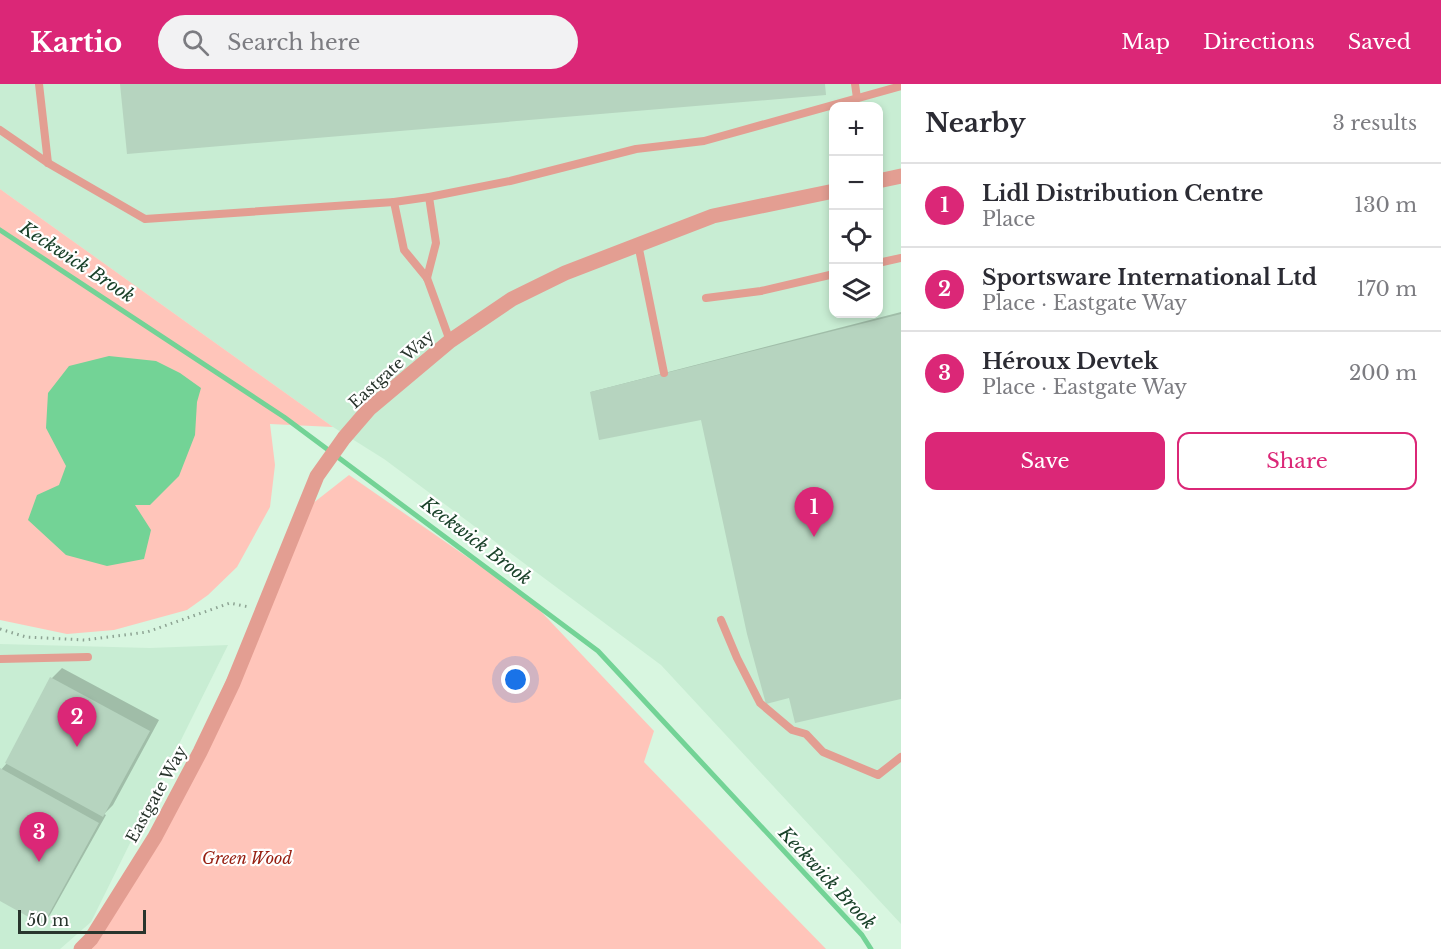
<!DOCTYPE html>
<html lang="en">
<head>
<meta charset="utf-8">
<style>
  :root { --surface:#fff; --page:#f2f2f3; --text:#2b2b33; --muted:#7c7c81; --line:#e1e1e2; --accent:#db2777 }
  body { margin:0; font-family:"Libre Baskerville",serif; background:var(--page); color:var(--text) }
  .controls { position:absolute; right:18px; top:18px; display:grid; overflow:hidden; border-radius:12px; box-shadow:0 3px 9px #0003 }
  .controls button { width:54px; height:54px; display:grid; place-items:center; padding:0; border:0; border-bottom:2px solid var(--line); background:var(--surface); color:var(--text); font:30px sans-serif }
  .scale { position:absolute; left:18px; bottom:15px; width:128px; box-sizing:border-box; padding-left:6px; border:3px solid #29352d; border-top:0; font-size:16px; line-height:21px; white-space:nowrap; color:#29352d; -webkit-text-stroke:4px #fff; paint-order:stroke }
  .you { position:absolute; left:516px; top:596px; width:21px; height:21px; margin:-15px; border:4px solid #fff; border-radius:50%; background:#1a73e8; box-shadow:0 0 0 9px #1a73e833 }
  .badge { display:grid; place-items:center; width:39px; height:39px; border-radius:50%; background:var(--accent); color:#fff; font-size:20px; font-weight:700 }
  .pin { position:absolute; translate:-50% -50px; filter:drop-shadow(0 2px 3px #0008) }
  .pin::after { content:''; position:absolute; top:32px; width:21px; height:18px; background:inherit; clip-path:polygon(0 0,100% 0,50% 100%) }
  .list { margin:0; padding:0; list-style:none }
  h2 { display:flex; justify-content:space-between; align-items:center; height:78px; margin:0; padding:0 24px; font-size:26px }
  h2 small { font-size:20px; font-weight:400; color:var(--muted) }
  .list li { display:grid; grid-template-columns:39px 1fr auto; gap:18px; align-items:center; box-sizing:border-box; height:84px; padding:0 24px; border-top:2px solid var(--line) }
  .list b { display:block; font-size:22px; white-space:nowrap }
  .list p { margin:0; font-size:20px; white-space:nowrap; color:var(--muted) }
  .list em { font-size:20px; font-style:normal; color:var(--muted) }
  .actions { display:flex; gap:12px; padding:18px 24px }
  .actions a { flex:1; padding:14px 0; border:2px solid var(--accent); border-radius:12px; text-align:center; font-size:21px; color:var(--accent) }
  .actions .main { background:var(--accent); color:#fff }
  .icon { flex:none; width:33px; height:33px; fill:none; stroke:currentColor; stroke-width:2; stroke-linecap:round; stroke-linejoin:round }
  .map { position:relative; flex:none; width:901px; height:865px; overflow:hidden }
  header { display:flex; align-items:center; gap:36px; box-sizing:border-box; height:84px; padding:0 30px; background:var(--accent); color:#fff }
  header strong { font-size:28px }
  nav { display:flex; gap:33px; margin-inline-start:auto; font-size:21px }
  .search { width:420px; height:54px; background:var(--page); display:flex; align-items:center; gap:15px; box-sizing:border-box; padding:0 21px; border-radius:33px; color:var(--muted); font-size:22px }
  main { display:flex }
  aside { flex:1; background:var(--surface) }
  .map>svg:first-child { display:block }
  .built { fill:#c8edd3; fill-rule:evenodd }
  .green { fill:#ffc5ba }
  .water { fill:#73d396 }
  .shadow { fill:#0003 }
  .lines { fill:none; stroke-linecap:round; stroke-linejoin:round }
  .stream { stroke:#73d396; stroke-width:5 }
  .building { fill:#b6d4bf }
  .path { stroke:#8da393; stroke-width:3; stroke-dasharray:1.5 4.5; stroke-linecap:butt }
  .lane { stroke:#e39e92; stroke-width:8 }
  .street { stroke:#e39e92; stroke-width:15 }
  .labels { text-anchor:middle; dominant-baseline:central; stroke-width:4.5; stroke-linejoin:round; paint-order:stroke }
  .street-label { font-size:16px; fill:#29352d; stroke:#fff }
  .park-label { font-size:16px; font-style:italic; fill:#972012; stroke:#fff }
  .water-label { font-size:18px; font-style:italic; fill:#1a422a; stroke:#fff }
</style>
</head>
<body>
<header>
<strong>Kartio</strong>
<div class="search"><svg class="icon" aria-label="search" viewBox="0 0 24 24"><circle cx="10" cy="10" r="6"/><path d="M15 15l6 6"/></svg>Search here</div>
<nav><a>Map</a><a>Directions</a><a>Saved</a></nav>
</header>
<main>
<div class="map">
<svg width="901" height="865" viewBox="0 0 901 865">
  <rect width="100%" height="100%" fill="#d8f6e0"/>
  <g class="built">
    <path d="M0 0H901V840L661 581 384 375 333 343 0 105ZM834 22H878V230H834Z"/>
    <polygon points="0,560 150,564 228,561 91,838 60,865 0,865"/>
  </g>
  <g class="green">
    <polygon points="0,105 333,343 270,340 275,381 270,423 237,483 208,511 187,526 114,546 67,550 0,536"/>
    <polygon points="349,391 532,518 654,647 644,678 826,865 85,865 155,753 303,427"/>
  </g>
  <polygon class="water" points="109,272 156,277 180,289 201,304 197,318 195,351 179,392 150,421 135,421 151,446 144,475 107,482 66,471 28,436 37,411 59,401 66,382 46,344 48,309 69,282"/>
  <g class="shadow">
    <polygon points="901,228 901,613 790,612 702,334 591,308"/>
    <polygon points="62,584 159,636 113,721 104,730 106,731 50,831 43,839 0,816 0,687 7,679 52,594"/>
  </g>
  <g class="lines">
    <polyline class="stream" points="0,146 284,333 598,567 862,851 871,865"/>
  </g>
  <g class="building">
    <polygon points="120,0 825,0 826,11 127,70"/>
    <polygon points="901,230 901,615 795,639 789,614 766,620 747,550 701,336 599,356 590,308"/>
    <polygon points="50,593 150,647 103,733 5,679"/>
    <polygon points="0,684 99,739 43,841 0,817"/>
  </g>
  <g class="lines">
    <polyline class="path" points="0,545 26,553 85,556 147,548 230,519 249,523"/>
    <g class="lane">
      <polyline points="39,0 48,79"/>
      <polyline points="855,0 857,14"/>
      <polyline points="0,46 48,79 145,135 394,118"/>
      <polyline points="638,160 664,289"/>
      <polyline points="878,179 901,174"/>
      <polyline points="427,194 436,159 429,113"/>
      <polyline points="706,214 761,207 834,190"/>
      <polyline points="450,257 427,194 404,166 394,118 429,113 510,97 636,65 704,57 901,2"/>
      <polyline points="721,536 737,574 760,619 792,646 806,650 823,668 878,691 901,673"/>
      <polyline points="0,575 88,573"/>
    </g>
    <g class="street">
      <polyline points="878,97 901,92"/>
      <polyline points="81,865 91,855 155,753 200,668 233,599 317,392 344,354 369,325 450,257 512,215 565,189 713,132 834,107"/>
    </g>
  </g>
  <g class="labels">
    <g class="street-label">
      <text transform="translate(391 285) rotate(-42)">Eastgate Way</text>
      <text transform="translate(156 710) rotate(-61)">Eastgate Way</text>
    </g>
    <g class="park-label">
      <text x="247" y="774">Green Wood</text>
    </g>
    <g class="water-label">
      <text transform="translate(77 178) rotate(33)">Keckwick Brook</text>
      <text transform="translate(476 457) rotate(37)">Keckwick Brook</text>
      <text transform="translate(827 794) rotate(47)">Keckwick Brook</text>
    </g>
  </g>
</svg>
<div class="controls">
<button>+</button>
<button>−</button>
<button><svg class="icon" aria-label="locate" viewBox="0 0 24 24"><circle cx="12" cy="12" r="6"/><path d="M12 2v4M12 18v4M2 12h4M18 12h4"/></svg></button>
<button><svg class="icon" aria-label="layers" viewBox="0 0 24 24"><path d="M12 4l9 5-9 5-9-5zM3 14l9 5 9-5"/></svg></button>
</div>
<div class="scale">50 m</div>
<div class="you"></div>
<div class="pin badge" style="left:814px;top:453px">1</div>
<div class="pin badge" style="left:77px;top:663px">2</div>
<div class="pin badge" style="left:39px;top:778px">3</div>
</div>
<aside>
<h2>Nearby<small>3 results</small></h2>
<ul class="list">
<li><span class="badge">1</span><div><b>Lidl Distribution Centre</b><p>Place</p></div><em>130 m</em></li>
<li><span class="badge">2</span><div><b>Sportsware International Ltd</b><p>Place · Eastgate Way</p></div><em>170 m</em></li>
<li><span class="badge">3</span><div><b>Héroux Devtek</b><p>Place · Eastgate Way</p></div><em>200 m</em></li>
</ul>
<div class="actions"><a class="main">Save</a><a>Share</a></div>
</aside>
</main>
</body>
</html>
